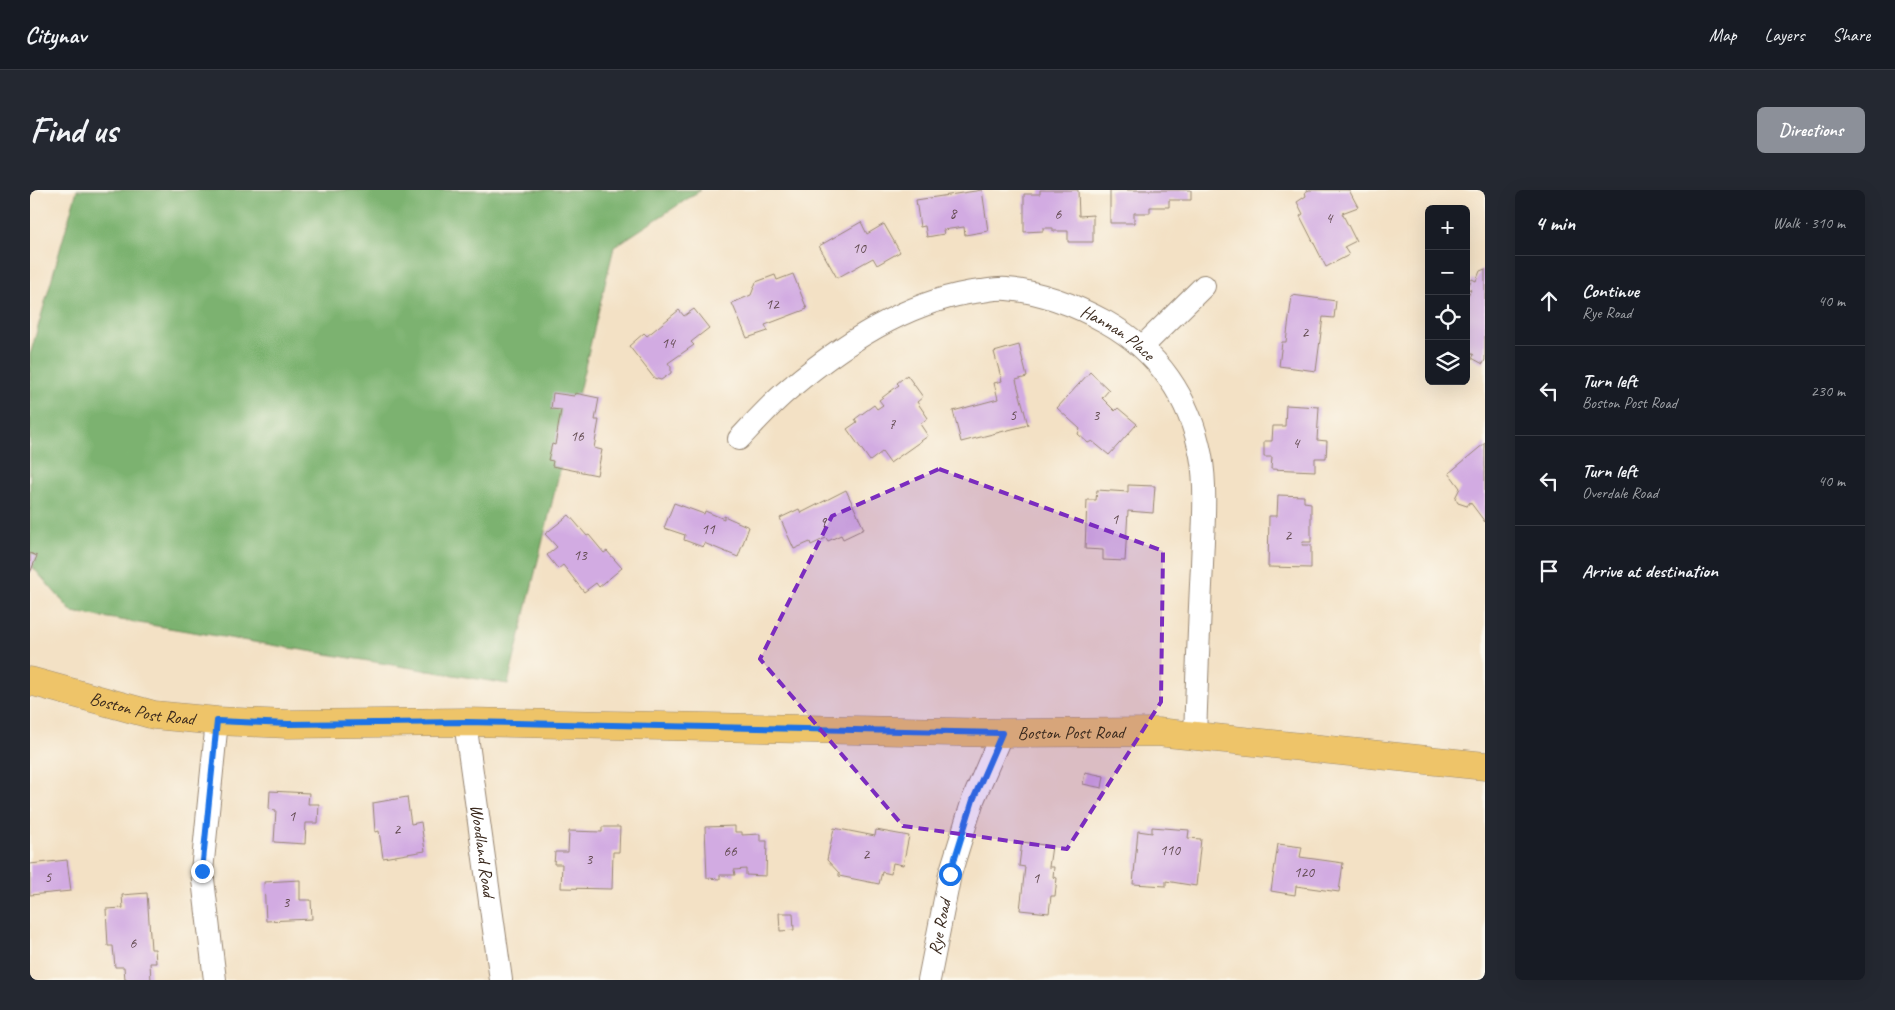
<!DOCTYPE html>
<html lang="en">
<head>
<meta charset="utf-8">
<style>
  :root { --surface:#171b24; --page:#242831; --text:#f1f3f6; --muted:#9ea1a6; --line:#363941; --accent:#8c9099 }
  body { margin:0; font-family:Caveat,sans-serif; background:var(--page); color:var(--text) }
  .controls { position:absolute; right:15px; top:15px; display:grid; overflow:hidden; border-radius:8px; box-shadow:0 5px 20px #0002 }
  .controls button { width:45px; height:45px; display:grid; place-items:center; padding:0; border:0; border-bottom:1px solid var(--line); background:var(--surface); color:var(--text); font:25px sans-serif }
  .stop { position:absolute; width:15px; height:15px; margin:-11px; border:4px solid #1a73e8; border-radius:50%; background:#fff }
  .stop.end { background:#1a73e8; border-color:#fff; box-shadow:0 1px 5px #0008 }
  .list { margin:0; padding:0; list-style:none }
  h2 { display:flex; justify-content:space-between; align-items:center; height:65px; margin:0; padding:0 20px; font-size:21px }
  h2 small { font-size:16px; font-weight:400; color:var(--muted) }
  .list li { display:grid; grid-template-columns:32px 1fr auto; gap:15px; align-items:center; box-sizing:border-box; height:90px; padding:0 20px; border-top:1px solid var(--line) }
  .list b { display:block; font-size:19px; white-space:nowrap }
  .list p { margin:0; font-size:16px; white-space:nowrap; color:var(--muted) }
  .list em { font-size:16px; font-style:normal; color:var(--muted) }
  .icon { flex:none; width:28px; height:28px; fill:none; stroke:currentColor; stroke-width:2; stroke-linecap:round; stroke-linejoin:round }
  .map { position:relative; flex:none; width:1455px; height:790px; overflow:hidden; border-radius:8px }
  header { display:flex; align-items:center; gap:30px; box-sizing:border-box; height:70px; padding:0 25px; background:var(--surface); border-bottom:1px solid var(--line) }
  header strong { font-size:24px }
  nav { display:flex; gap:28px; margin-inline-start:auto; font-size:18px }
  .intro { display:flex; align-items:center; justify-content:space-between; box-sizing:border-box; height:120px; padding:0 30px }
  h1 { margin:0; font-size:35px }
  .button { padding:12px 22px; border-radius:8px; background:var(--accent); color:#fff; font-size:18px; font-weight:700 }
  main { display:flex; gap:30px; padding:0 30px }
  aside { flex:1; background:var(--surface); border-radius:8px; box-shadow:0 5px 20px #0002 }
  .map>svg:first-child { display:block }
  .forest { fill:#7cb26f; stroke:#5c6e46 }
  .building { fill:#d2abe2 }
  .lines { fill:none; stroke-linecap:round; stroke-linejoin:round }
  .minor-casing { stroke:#978672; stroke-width:24 }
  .major-casing { stroke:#978672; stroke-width:29 }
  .minor { stroke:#fff; stroke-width:22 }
  .major { stroke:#eec469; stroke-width:28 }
  .route { stroke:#1a73e8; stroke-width:6 }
  .marked { fill:#7b2cbf; fill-opacity:0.2; stroke:#7b2cbf; stroke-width:4; stroke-dasharray:10 6; stroke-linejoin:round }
  .labels { text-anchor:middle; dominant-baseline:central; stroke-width:4; stroke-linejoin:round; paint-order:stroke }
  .number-label { font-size:15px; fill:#614a4f }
  .street-label { font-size:18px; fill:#3b2a1e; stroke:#fbf7ec }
</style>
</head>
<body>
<header>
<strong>Citynav</strong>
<nav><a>Map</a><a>Layers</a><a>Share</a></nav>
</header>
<div class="intro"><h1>Find us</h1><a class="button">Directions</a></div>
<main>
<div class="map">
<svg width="1455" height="790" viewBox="0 0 1455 790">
  <rect width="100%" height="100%" fill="#fbf7ec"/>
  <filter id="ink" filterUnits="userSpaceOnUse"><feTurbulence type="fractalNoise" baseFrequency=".02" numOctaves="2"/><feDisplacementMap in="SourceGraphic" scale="10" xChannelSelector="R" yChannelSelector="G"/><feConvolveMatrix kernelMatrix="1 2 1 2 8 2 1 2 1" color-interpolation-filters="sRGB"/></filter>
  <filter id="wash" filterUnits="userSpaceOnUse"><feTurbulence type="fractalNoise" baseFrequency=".0096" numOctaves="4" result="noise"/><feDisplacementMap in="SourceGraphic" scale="20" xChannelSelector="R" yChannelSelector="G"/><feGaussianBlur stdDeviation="1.12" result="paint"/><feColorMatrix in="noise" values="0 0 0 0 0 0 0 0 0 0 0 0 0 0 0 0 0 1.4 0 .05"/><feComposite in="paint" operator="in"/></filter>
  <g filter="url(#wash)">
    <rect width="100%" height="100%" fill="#f3e1c5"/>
    <polygon class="forest" points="47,0 671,0 584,57 478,494 42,422 0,374 0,165"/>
    <g id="blocks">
      <g class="building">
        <polygon points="952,0 958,41 935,45 934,37 913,40 914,44 897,47 895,36 890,37 886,10"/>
        <polygon points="1010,0 1048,0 1049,26 1063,25 1063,52 1038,52 1038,41 1023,41 1023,38 1013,38 1013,41 994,42 994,4 1010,4"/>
        <polygon points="1080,0 1161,0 1161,10 1139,10 1139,17 1120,17 1120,23 1104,23 1104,33 1080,33"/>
        <polygon points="1279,0 1319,0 1328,17 1312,23 1326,51 1314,57 1319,65 1296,77 1270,26 1273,24 1267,12 1276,6 1275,2"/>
        <polygon points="831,32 837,44 854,34 870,62 847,75 843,68 807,88 789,56"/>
        <polygon points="1455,79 1455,170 1453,174 1442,168 1444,165 1436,160 1436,108 1441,100 1437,98 1442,89 1446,91 1450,81"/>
        <polygon points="763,84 777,119 735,135 738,141 717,148 702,113 721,105 726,92 745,85 747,90"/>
        <polygon points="1262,105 1306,111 1304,128 1293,127 1286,181 1249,176 1252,152 1256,152"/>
        <polygon points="664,119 679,138 661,152 664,155 638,173 641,177 641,183 631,190 624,188 599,156 614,143 617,146 649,120 654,126"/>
        <polygon points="989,155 997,187 986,190 998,235 931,252 923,221 968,209 964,193 972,191 964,162"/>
        <polygon points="1060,182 1079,200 1072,208 1085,221 1088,218 1107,234 1079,265 1062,251 1058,253 1048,244 1050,239 1027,218"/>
        <polygon points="877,185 893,207 887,212 898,228 890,234 898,246 860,273 852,262 840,271 817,239 827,232 825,229 844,215 847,219 853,215 849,210 869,195 867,193"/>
        <polygon points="523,203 544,206 545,203 569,208 565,230 569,230 564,258 572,260 567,285 522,276 523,271 518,270 522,254 525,255 531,220 521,219"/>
        <polygon points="1256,215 1289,217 1287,250 1297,251 1296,268 1285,268 1285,281 1241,279 1242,267 1234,267 1234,251 1242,251 1243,236 1255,236"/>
        <polygon points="1455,253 1455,332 1440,312 1437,316 1428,313 1425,308 1430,298 1419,283"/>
        <polygon points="1098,295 1125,296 1123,323 1098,321 1095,371 1073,370 1073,360 1055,359 1057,310 1066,310 1067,300 1098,302"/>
        <polygon points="816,300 834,339 813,349 811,345 798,351 796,348 781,355 780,352 764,359 750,328 769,319 771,323"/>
        <polygon points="1248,305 1274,306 1274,312 1281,313 1281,352 1273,352 1272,355 1281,355 1281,378 1238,377 1239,326 1247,326"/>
        <polygon points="644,313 674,324 675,321 694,329 694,326 719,337 708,367 674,353 673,357 654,350 655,345 634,338"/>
        <polygon points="539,325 557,346 559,345 574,363 577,361 592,378 569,397 566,393 554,402 533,375 528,379 517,365 527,357 515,344"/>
        <polygon points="0,363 7,366 0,383"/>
        <polygon points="1055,582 1074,586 1072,598 1053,594"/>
        <polygon points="240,601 279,603 278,614 289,614 288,633 276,633 275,654 244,652 246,620 239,619"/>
        <polygon points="377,607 381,634 391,632 395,661 353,668 349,641 345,642 343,613"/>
        <polygon points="705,636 705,642 712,642 712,645 730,644 730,651 737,651 736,686 716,685 716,679 704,680 705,685 690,685 690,689 677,688 675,637"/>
        <polygon points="572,637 590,637 589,662 583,662 582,699 531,698 532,674 524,674 525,662 538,662 539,641 572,642"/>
        <polygon points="1122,637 1159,640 1158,648 1171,649 1166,696 1136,691 1136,696 1103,694 1108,641 1122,643"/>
        <polygon points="804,638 845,646 846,640 879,646 873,675 863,673 861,684 852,682 849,694 809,686 809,683 797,670"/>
        <polygon points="992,652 1022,656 1019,677 1024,677 1023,687 1027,688 1025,706 1021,706 1019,723 990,720 995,677 989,676"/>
        <polygon points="1248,654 1272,657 1270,667 1313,673 1309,702 1266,696 1265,705 1241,701"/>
        <polygon points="37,670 41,701 0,705 0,674"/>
        <polygon points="270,690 270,710 281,710 282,729 236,731 234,692"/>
        <polygon points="117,703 121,759 125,759 126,773 120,773 121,790 95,790 94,777 85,777 83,756 78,756 76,719 93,718 92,705"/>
        <polygon points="749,723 763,723 764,740 750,741"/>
      </g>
    </g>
  </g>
  <g filter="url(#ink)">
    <use href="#blocks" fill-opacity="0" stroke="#978672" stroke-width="1"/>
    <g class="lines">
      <defs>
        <g id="minor">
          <polyline points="1112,157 1174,96"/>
          <path id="s1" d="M709 249C725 232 741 214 759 199 812 154 880 109 951 101 959 100 969 98 977 99 1012 102 1045 115 1076 132 1128 161 1160 208 1171 266 1177 298 1173 342 1172 375 1169 432 1167 489 1165 546"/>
          <path id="s2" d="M435 532 471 790"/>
          <polyline points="185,790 172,681 187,531"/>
          <path id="s3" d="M899 790 920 684 943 610 972 543"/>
        </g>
        <g id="major">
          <path id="s4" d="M0 491 124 525 187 531 258 534 435 532 972 543 1127 542 1455 576"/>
        </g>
      </defs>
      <use href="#minor" class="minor-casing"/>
      <use href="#major" class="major-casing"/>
      <use href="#minor" class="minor"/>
      <use href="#major" class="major"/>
    </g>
  </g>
  <g class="lines" filter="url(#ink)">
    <polyline class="route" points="172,681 187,531 258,534 435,532 972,543 943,610 920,684"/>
  </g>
  <path class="marked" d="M909 279 1133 361 1131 512 1037 659 873 636 730 469 802 326Z"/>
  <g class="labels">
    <g class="number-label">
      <text x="923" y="23">8</text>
      <text x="1028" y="24">6</text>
      <text x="1299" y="28">4</text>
      <text x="829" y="58">10</text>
      <text x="742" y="114">12</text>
      <text x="1275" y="142">2</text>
      <text x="638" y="153">14</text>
      <text x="983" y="225">5</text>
      <text x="1066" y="225">3</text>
      <text x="862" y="234">7</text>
      <text x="547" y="246">16</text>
      <text x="1266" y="253">4</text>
      <text x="1085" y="329">1</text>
      <text x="793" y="332">9</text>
      <text x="678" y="339">11</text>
      <text x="1258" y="345">2</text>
      <text x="550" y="365">13</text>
      <text x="262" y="626">1</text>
      <text x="367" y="639">2</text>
      <text x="1140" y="660">110</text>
      <text x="700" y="661">66</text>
      <text x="836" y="664">2</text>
      <text x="559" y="669">3</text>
      <text x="1274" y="682">120</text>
      <text x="18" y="687">5</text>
      <text x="1006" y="688">1</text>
      <text x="256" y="712">3</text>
      <text x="103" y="753">6</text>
    </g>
    <g class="street-label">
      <text stroke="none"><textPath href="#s1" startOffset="436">Hannan Place</textPath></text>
      <text stroke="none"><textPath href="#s4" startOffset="116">Boston Post Road</textPath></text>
      <text stroke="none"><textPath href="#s4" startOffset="1046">Boston Post Road</textPath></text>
      <text stroke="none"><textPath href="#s2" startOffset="130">Woodland Road</textPath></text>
      <text stroke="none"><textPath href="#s3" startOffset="54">Rye Road</textPath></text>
    </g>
  </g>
</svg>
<div class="controls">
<button>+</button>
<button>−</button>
<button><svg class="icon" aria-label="locate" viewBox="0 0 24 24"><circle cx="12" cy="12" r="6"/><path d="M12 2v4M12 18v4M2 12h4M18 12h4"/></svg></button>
<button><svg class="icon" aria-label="layers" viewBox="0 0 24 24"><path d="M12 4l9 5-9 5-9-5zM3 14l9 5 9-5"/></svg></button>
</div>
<div class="stop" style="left:920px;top:684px"></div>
<div class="stop end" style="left:172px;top:681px"></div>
</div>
<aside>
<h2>4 min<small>Walk · 310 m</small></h2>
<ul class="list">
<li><svg class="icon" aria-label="ahead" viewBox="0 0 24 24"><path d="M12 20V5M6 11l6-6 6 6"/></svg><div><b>Continue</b><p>Rye Road</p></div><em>40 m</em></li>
<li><svg class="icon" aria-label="left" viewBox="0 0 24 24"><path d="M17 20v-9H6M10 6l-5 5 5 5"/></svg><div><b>Turn left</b><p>Boston Post Road</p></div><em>230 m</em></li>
<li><svg class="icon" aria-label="left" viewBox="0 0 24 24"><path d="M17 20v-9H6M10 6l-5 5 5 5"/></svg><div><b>Turn left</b><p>Overdale Road</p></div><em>40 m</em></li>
<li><svg class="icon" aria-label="arrive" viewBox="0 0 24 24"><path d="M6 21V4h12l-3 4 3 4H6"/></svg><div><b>Arrive at destination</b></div></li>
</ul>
</aside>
</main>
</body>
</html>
